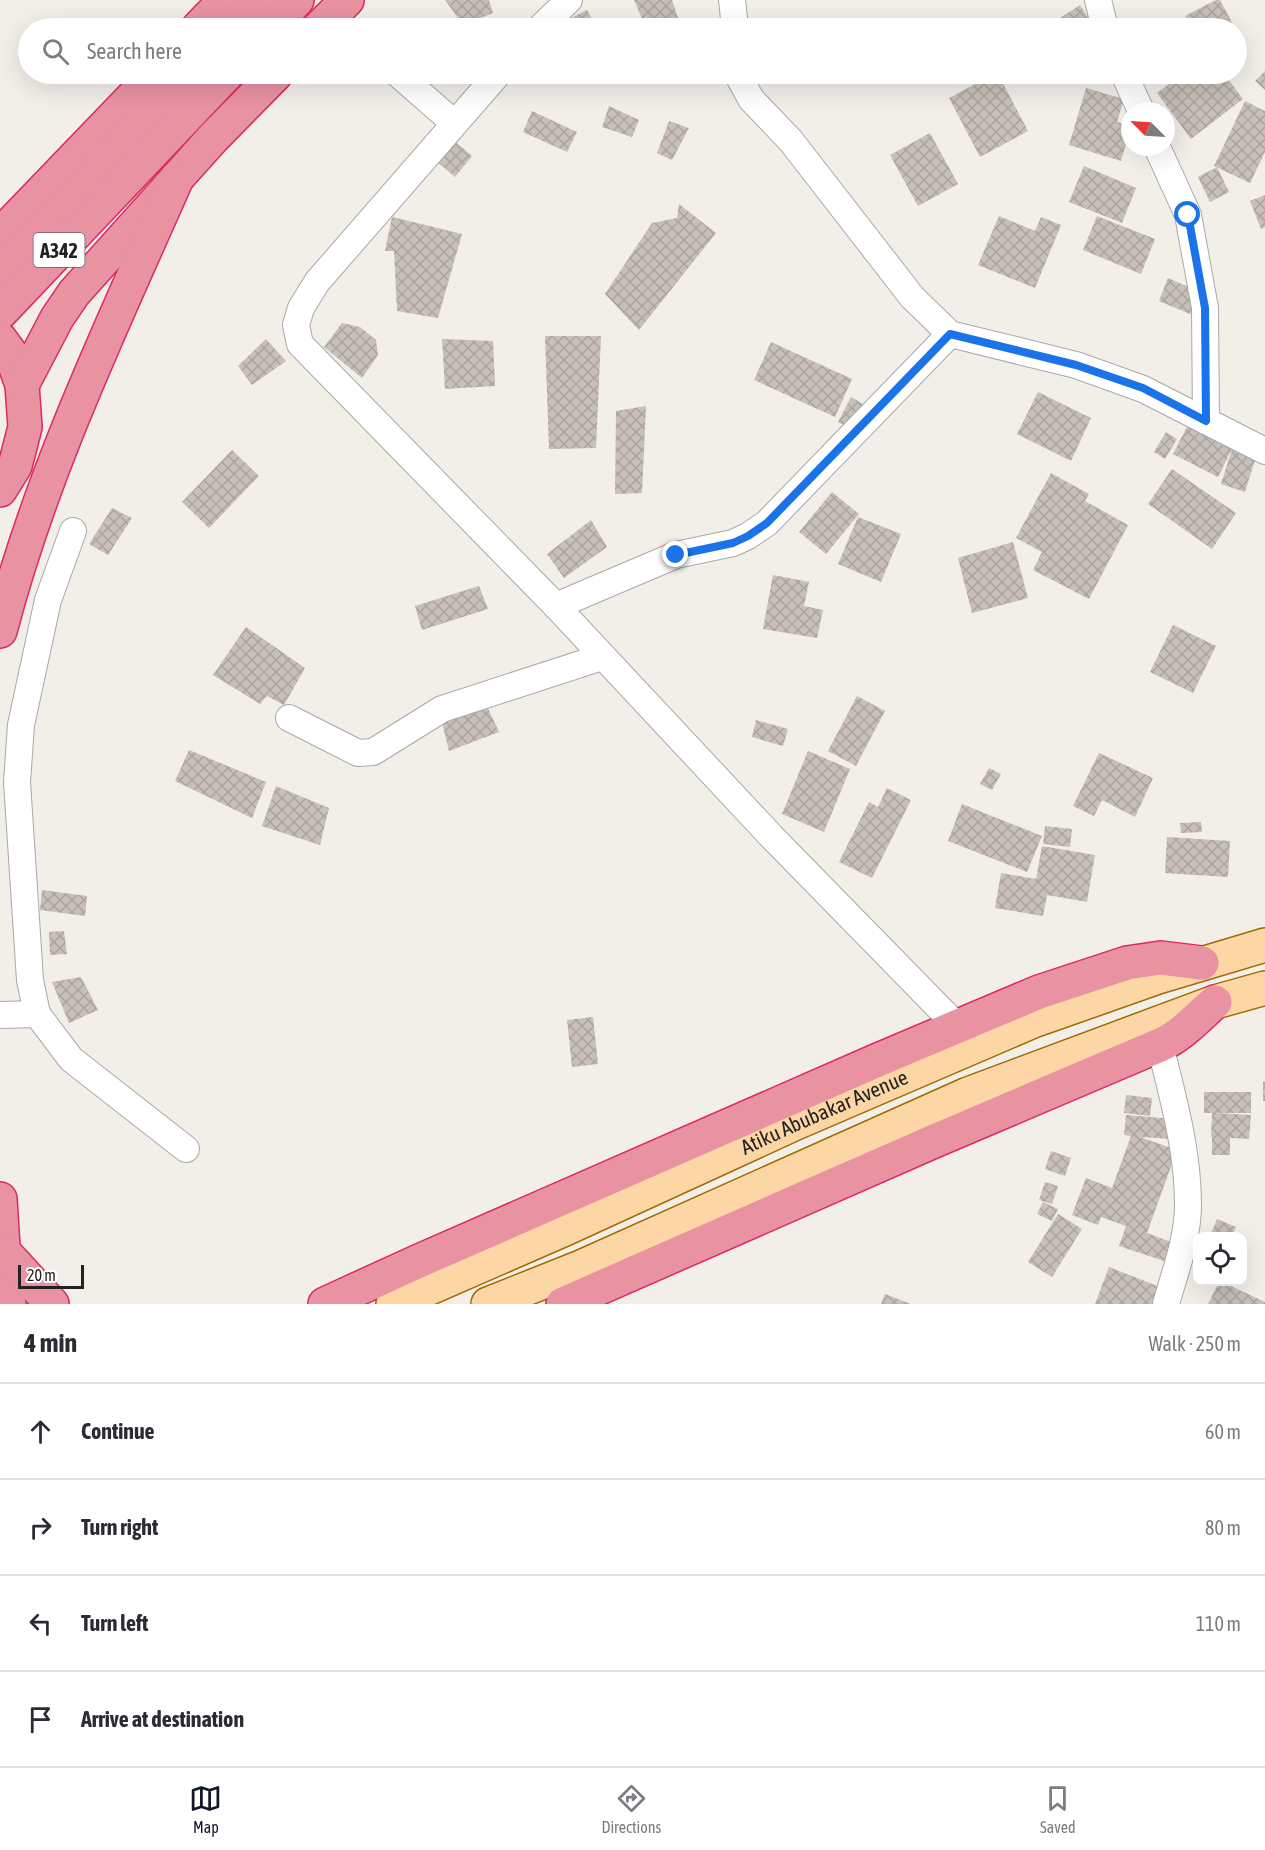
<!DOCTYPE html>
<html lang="en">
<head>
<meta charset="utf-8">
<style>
  :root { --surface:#fff; --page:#f2f2f3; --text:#2b2b33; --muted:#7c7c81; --line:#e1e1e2; --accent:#111827 }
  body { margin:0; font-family:"Asap Condensed",sans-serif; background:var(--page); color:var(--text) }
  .controls { position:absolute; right:18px; bottom:18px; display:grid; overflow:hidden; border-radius:12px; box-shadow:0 6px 24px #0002 }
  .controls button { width:54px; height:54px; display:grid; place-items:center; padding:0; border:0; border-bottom:2px solid var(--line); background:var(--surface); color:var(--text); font:30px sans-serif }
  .compass { position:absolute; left:1121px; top:102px; width:54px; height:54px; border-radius:50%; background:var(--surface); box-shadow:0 6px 24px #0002; rotate:294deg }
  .scale { position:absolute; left:18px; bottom:15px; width:66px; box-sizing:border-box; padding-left:6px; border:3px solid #222; border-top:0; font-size:16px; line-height:21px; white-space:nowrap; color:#222; -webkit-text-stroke:4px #fff; paint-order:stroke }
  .stop { position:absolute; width:18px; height:18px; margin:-14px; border:4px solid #1a73e8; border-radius:50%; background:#fff }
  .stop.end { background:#1a73e8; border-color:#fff; box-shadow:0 2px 6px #0008 }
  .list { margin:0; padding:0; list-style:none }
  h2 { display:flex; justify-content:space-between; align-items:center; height:78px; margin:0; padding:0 24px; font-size:26px }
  h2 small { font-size:20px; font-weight:400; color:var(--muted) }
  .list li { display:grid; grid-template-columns:39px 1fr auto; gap:18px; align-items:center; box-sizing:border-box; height:96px; padding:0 24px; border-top:2px solid var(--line) }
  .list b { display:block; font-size:22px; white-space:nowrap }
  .list em { font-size:20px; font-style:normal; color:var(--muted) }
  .icon { flex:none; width:33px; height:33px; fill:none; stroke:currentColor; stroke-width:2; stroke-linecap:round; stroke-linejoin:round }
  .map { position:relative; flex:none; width:1265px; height:1304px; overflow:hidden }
  .search { position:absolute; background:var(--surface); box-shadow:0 6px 24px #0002; left:18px; right:18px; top:18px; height:66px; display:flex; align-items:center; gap:15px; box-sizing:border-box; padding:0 21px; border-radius:33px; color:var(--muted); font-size:22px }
  .sheet { height:462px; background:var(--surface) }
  nav { display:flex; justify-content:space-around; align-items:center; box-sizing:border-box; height:84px; border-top:2px solid var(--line); background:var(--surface); font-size:16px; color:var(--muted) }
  nav a { display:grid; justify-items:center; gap:3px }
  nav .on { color:var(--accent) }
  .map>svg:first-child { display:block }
  .building { fill:url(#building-cross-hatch) }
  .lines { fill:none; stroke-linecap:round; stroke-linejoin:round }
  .street-casing { stroke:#a9a9a9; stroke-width:28 }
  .primary-casing { stroke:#a06b00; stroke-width:36 }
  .highway-casing { stroke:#dc2a67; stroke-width:36 }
  .street { stroke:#fff; stroke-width:26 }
  .primary { stroke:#fcd6a4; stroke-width:33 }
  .highway { stroke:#e892a2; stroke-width:33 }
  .route { stroke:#1a73e8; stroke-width:8 }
  .labels { text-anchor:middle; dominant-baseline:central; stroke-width:6; stroke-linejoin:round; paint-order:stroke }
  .shield { fill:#fff; stroke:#646464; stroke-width:1.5 }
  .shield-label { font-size:20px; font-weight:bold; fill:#222 }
  .street-label { font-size:21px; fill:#222; stroke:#fff }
</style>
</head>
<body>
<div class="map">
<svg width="1265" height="1304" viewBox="0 0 1265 1304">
  <defs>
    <pattern id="building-cross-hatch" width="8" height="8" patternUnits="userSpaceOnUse" patternTransform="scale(1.5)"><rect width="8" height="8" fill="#c7bfb8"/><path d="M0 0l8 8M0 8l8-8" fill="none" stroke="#aba49e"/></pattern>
  </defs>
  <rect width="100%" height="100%" fill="#f2efe9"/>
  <g class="building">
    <polygon points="445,0 489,0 493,13 463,25"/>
    <polygon points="634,0 672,0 681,26 671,28 646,28"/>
    <polygon points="1216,0 1220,0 1235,28 1192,28 1185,16"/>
    <polygon points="1080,5 1095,28 1045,28"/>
    <polygon points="587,10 597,28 562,28 559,24"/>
    <polygon points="1265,71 1265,90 1255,81"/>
    <polygon points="416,74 432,74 422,81"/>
    <polygon points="994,74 998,74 1028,131 980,157 949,98"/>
    <polygon points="1182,74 1224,74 1243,99 1191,139 1157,93"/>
    <polygon points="1086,88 1124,99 1117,122 1130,125 1130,131 1121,161 1069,145"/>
    <polygon points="1245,101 1265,111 1265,152 1250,183 1214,166"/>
    <polygon points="609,106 639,120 632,137 602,127"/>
    <polygon points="532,111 577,132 567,152 523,132"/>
    <polygon points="669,121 689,128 672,160 657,153"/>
    <polygon points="930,133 958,184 918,206 890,155"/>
    <polygon points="452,139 472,156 455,177 434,159"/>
    <polygon points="1084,166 1136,188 1122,223 1069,202"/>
    <polygon points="1217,167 1229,192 1210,202 1198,177"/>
    <polygon points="1265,195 1265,227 1261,229 1250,201"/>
    <polygon points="679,204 716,233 639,330 605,294 652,223 677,218"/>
    <polygon points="999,216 1035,231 1041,217 1061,225 1035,288 978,265"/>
    <polygon points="1097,216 1155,239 1141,274 1083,250"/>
    <polygon points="392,217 462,234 438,318 397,311 394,251 385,251"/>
    <polygon points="1168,278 1200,292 1190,314 1159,301"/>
    <polygon points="342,323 360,327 376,340 378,355 362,378 324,347"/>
    <polygon points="545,336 601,336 596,448 549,449"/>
    <polygon points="266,339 286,361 252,385 238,366"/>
    <polygon points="442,339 493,341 495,386 445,389"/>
    <polygon points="771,342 852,379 835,417 754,380"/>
    <polygon points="1038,392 1091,418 1071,461 1017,434"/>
    <polygon points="851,397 868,407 855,432 838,422"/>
    <polygon points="646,406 642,493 615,494 616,411"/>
    <polygon points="1190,421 1235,443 1218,477 1173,454"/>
    <polygon points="1166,432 1177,439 1165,459 1154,452"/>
    <polygon points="1232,449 1256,457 1245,492 1221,484"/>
    <polygon points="232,450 259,476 209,528 182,502"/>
    <polygon points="1172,469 1236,513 1212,549 1148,504"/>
    <polygon points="1051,473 1089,494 1085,501 1128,525 1089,599 1033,570 1042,552 1016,538"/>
    <polygon points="832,492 859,514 826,554 799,532"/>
    <polygon points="112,508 132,518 108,555 89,544"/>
    <polygon points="858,517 901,534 881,582 838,564"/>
    <polygon points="591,520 607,547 564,578 547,554"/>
    <polygon points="1013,542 1028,598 972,613 958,558"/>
    <polygon points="773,575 809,582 804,606 823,610 817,638 763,629"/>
    <polygon points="479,586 488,609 422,630 415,606"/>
    <polygon points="1173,625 1216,646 1193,693 1150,672"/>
    <polygon points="246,627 305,668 284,705 267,696 260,704 213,675"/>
    <polygon points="857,696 885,711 856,766 828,751"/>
    <polygon points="484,700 499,732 449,751 441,718"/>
    <polygon points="756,720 788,729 783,746 752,737"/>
    <polygon points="189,750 266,782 252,818 175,781"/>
    <polygon points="808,751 850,769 824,832 782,814"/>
    <polygon points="1099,753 1153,778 1135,817 1102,800 1094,816 1073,806"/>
    <polygon points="989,768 1001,774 992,790 980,784"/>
    <polygon points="276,786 329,808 320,845 262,826"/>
    <polygon points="887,788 911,800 872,878 839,862 869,802 878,807"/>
    <polygon points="962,804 1042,836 1027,872 948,841"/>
    <polygon points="1201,822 1202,832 1181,833 1180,823"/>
    <polygon points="1045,826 1072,829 1070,847 1043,844"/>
    <polygon points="1167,837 1230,841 1228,877 1165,873"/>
    <polygon points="1042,846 1095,855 1087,902 1047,895 1043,916 995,908 1001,873 1036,879"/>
    <polygon points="42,890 87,896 85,916 40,910"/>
    <polygon points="64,931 67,954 50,955 49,932"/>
    <polygon points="81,977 98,1010 69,1023 52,982"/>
    <polygon points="593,1017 598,1064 572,1067 567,1020"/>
    <polygon points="1265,1081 1265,1101 1263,1101 1263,1082"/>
    <polygon points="1204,1092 1251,1092 1251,1113 1215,1113 1251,1115 1249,1139 1230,1138 1230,1155 1212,1155 1212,1137 1211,1137 1212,1113 1204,1113"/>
    <polygon points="1126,1095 1152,1098 1150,1116 1124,1113"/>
    <polygon points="1126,1115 1173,1119 1172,1139 1140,1137 1177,1150 1147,1233 1171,1242 1164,1261 1119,1246 1126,1226 1101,1217 1098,1225 1072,1215 1086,1178 1112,1188 1131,1136 1124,1135"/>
    <polygon points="1051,1151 1071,1158 1065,1176 1045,1169"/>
    <polygon points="1045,1182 1058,1186 1052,1204 1039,1200"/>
    <polygon points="1043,1202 1058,1209 1052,1221 1037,1214"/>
    <polygon points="1058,1214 1082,1229 1052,1277 1028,1262"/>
    <polygon points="1217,1219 1236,1227 1232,1236 1210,1236"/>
    <polygon points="1109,1267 1160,1287 1154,1304 1095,1304"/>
    <polygon points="1219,1282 1222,1282 1265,1302 1265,1304 1208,1304"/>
    <polygon points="885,1294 911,1304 881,1304"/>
  </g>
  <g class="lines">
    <defs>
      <g id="street">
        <polyline points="732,0 735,28"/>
        <polyline points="1098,0 1105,28"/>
        <polyline points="540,28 569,0"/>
        <polyline points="398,74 454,123"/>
        <polyline points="498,74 317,282 301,308 296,325 300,344 556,606 772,837 957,1026"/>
        <polyline points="739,74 739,77 751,99 791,141 912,297 950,334 1076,365 1143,389 1265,451"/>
        <polyline points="1124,74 1141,111"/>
        <polyline points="1157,147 1188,215 1205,308 1206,421"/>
        <polyline points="73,531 48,600 21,725 17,782 30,980 37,1014 71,1059 186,1149"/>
        <polyline points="556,606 676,555 733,543 748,536 767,523 950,334"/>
        <polyline points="289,718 358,753 373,752 442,709 602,657"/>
        <polyline points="0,1015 37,1014"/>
        <path d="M1160 1045C1173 1098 1188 1150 1188 1205 1188 1238 1175 1272 1166 1304"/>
      </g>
      <g id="primary">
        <path id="s1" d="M393 1304 565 1229 798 1122 1033 1021 1158 977 1265 945"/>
        <polyline points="488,1304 581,1267 968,1094 1215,1002 1265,988"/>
      </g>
      <g id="highway">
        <polyline points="198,28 225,0"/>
        <polyline points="230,28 257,0"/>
        <polyline points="270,28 297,0"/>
        <polyline points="319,28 347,0"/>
        <polyline points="0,235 155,74"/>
        <polyline points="0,273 187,74"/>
        <polyline points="0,313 227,74"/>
        <polyline points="0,339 11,354 22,385 25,427 15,466 0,490"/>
        <polyline points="22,385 57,318 74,293 213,138 276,74"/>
        <path d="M0 631C41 473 112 326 177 178"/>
        <polyline points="0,1199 6,1294 9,1304"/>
        <polyline points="4,1252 52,1304"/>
        <polyline points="325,1304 419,1261 878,1060 1039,992 1127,963 1161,958 1202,963"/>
        <path d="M563 1304 932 1142 1160 1045C1181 1036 1198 1017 1215 1002"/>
      </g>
    </defs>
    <use href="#street" class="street-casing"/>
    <use href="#primary" class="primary-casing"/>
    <use href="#highway" class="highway-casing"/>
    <use href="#street" class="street"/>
    <use href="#primary" class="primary"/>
    <use href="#highway" class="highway"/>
  </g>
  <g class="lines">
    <polyline class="route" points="676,555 733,543 748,536 767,523 950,334 1076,365 1143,388 1206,421 1205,308 1188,215"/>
  </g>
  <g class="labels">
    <rect class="shield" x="33.5" y="233" width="51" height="34" rx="4.5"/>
    <g class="shield-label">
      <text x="59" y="250">A342</text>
    </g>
    <g class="street-label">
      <text stroke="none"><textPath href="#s1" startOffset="472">Atiku Abubakar Avenue</textPath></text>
    </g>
  </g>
</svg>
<div class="controls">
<button><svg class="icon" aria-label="locate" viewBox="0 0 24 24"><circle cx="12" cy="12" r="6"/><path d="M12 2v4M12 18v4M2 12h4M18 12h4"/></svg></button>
</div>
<svg class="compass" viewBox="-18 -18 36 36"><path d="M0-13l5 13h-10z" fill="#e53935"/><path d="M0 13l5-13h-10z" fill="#7c7c81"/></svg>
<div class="scale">20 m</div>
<div class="stop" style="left:1188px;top:215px"></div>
<div class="stop end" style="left:676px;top:555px"></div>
<div class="search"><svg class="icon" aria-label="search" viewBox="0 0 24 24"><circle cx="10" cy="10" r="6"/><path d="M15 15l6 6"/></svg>Search here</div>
</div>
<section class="sheet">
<h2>4 min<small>Walk · 250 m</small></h2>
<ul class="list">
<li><svg class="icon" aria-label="ahead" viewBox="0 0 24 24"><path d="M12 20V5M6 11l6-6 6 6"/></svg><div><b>Continue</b></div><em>60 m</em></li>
<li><svg class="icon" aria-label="right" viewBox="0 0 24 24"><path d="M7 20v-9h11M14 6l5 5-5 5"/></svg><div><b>Turn right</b></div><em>80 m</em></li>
<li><svg class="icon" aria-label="left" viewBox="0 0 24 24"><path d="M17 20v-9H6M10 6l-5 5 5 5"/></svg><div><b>Turn left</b></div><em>110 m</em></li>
<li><svg class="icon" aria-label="arrive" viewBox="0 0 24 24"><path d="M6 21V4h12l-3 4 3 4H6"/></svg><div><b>Arrive at destination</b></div></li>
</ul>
</section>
<nav>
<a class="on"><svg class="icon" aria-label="map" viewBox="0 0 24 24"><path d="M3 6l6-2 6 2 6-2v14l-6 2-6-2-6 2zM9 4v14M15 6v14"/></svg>Map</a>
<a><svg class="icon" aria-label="directions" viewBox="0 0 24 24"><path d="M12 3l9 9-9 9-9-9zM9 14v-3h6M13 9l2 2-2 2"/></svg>Directions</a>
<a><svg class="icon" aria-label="saved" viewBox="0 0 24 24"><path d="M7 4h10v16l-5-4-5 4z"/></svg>Saved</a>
</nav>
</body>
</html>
